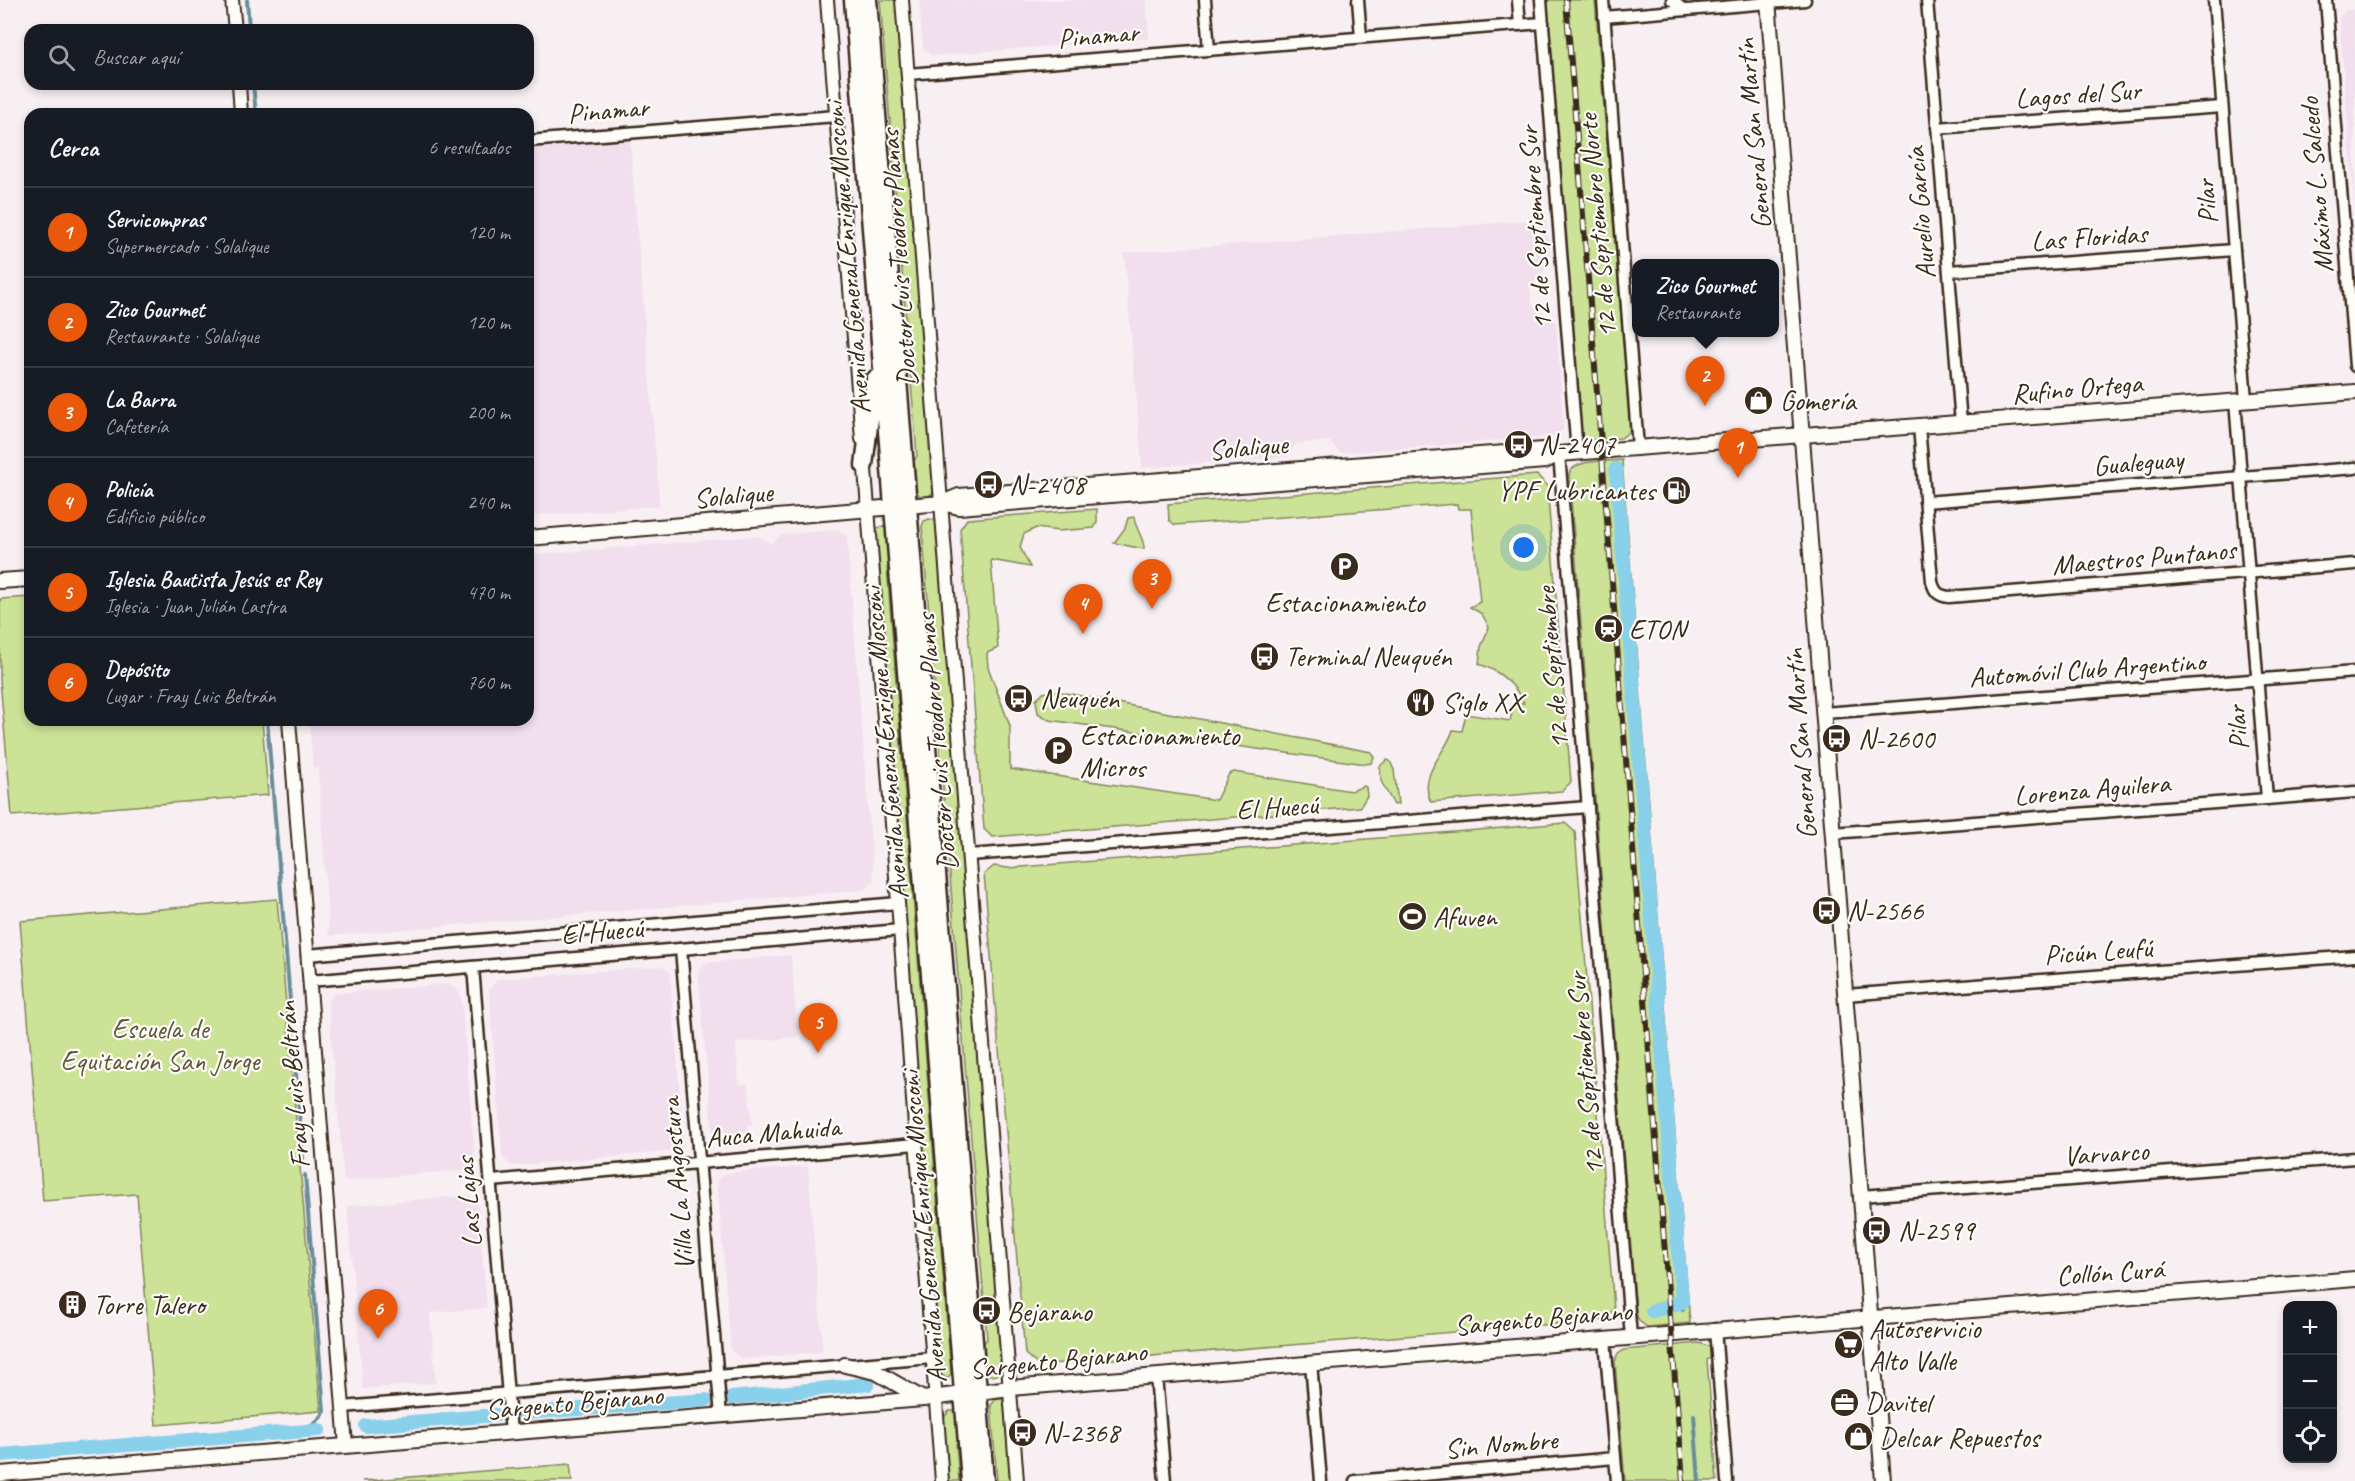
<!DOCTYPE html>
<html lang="es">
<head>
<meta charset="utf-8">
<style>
  :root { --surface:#171b24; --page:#20242c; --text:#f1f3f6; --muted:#9ea1a6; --line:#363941; --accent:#ea580c }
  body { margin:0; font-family:Caveat,sans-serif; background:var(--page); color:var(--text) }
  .controls { position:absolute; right:18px; bottom:18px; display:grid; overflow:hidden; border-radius:12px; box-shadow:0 3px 9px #0003 }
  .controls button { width:54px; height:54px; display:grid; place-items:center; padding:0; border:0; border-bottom:2px solid var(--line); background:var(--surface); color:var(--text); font:30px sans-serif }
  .you { position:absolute; left:1524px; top:548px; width:21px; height:21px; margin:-15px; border:4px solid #fff; border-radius:50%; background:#1a73e8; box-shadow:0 0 0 9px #1a73e833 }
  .badge { display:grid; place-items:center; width:39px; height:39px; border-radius:50%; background:var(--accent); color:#fff; font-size:20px; font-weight:700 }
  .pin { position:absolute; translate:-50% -50px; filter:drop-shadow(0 2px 3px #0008) }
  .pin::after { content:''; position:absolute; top:32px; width:21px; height:18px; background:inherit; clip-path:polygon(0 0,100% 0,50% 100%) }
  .popup { position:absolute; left:1632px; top:259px; width:147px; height:78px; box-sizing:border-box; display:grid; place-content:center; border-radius:12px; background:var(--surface); filter:drop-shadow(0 2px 4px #0005); font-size:20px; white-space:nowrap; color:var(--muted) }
  .popup b { font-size:22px; color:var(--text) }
  .popup::after { content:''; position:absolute; left:50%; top:100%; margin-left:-12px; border:12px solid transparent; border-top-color:var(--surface) }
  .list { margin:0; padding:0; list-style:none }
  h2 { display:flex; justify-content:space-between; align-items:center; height:78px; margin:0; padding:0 24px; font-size:26px }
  h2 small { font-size:20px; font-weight:400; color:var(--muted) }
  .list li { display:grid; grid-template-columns:39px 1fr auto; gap:18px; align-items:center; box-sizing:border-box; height:90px; padding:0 24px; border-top:2px solid var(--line) }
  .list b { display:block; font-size:22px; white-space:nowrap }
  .list p { margin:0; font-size:20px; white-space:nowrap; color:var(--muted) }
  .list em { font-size:20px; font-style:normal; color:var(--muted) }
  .icon { flex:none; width:33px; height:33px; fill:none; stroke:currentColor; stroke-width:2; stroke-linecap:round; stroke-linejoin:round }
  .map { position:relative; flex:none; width:2355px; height:1481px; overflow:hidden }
  .search { position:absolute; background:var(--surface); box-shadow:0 3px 9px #0003; left:24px; top:24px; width:510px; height:66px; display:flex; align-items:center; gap:15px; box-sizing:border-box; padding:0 21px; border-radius:18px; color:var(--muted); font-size:22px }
  .panel { position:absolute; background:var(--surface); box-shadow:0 3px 9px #0003; left:24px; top:108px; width:510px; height:618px; border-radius:18px }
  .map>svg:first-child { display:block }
  .built { fill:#f2dfee }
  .green { fill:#cbe297; stroke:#83865a; stroke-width:1.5 }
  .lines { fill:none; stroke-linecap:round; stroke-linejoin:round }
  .stream { stroke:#6a8e98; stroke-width:4 }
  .canal { stroke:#89d0ea; stroke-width:14 }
  .minor-casing { stroke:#3b2a1e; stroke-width:15 }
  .tertiary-casing { stroke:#3b2a1e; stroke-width:16 }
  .secondary-casing { stroke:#3b2a1e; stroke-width:18 }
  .trunk-casing { stroke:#3b2a1e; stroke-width:21 }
  .minor { stroke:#fdfcf7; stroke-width:10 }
  .tertiary { stroke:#fdfcf7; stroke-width:12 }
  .secondary { stroke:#fdfcf7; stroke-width:14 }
  .trunk { stroke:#fdfcf7; stroke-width:16 }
  .rail-casing { stroke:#3b2a1e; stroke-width:6 }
  .rail { stroke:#fdfcf7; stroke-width:4; stroke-dasharray:11; stroke-linecap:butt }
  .labels { text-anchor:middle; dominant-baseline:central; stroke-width:4.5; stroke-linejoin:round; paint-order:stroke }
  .street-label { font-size:28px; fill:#3b2a1e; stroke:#fdfcf7 }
  .poi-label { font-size:28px; fill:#3b2a1e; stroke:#fdfcf7; text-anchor:start }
  .park-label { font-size:28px; fill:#5f583c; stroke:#fdfcf7 }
</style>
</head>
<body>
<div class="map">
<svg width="2355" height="1481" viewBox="0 0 2355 1481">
  <rect width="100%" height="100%" fill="#f8eff3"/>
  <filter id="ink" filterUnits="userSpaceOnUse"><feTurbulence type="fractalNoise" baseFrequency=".0167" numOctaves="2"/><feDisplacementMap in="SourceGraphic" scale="12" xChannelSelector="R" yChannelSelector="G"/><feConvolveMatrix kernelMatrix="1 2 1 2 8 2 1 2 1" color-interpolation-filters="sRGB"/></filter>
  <g filter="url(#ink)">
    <g class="built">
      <polygon points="919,0 1146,0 1149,38 932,56 923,48"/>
      <polygon points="2355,9 2355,211 2339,18 2346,10"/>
      <polygon points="630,140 660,506 528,516 528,148"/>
      <polygon points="1546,219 1551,263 1530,288 1532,305 1556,322 1564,428 1557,436 1340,453 1329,441 1295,444 1287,457 1142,468 1124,253"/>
      <polygon points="839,530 847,537 874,881 865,890 329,936 318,768 313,768 309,720 528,720 528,555 758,536 771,544 783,534"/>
      <polygon points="791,955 798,1037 736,1043 739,1084 748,1084 752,1124 747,1125 749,1145 721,1148 713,1141 698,970 705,963"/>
      <polygon points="662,966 670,972 684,1144 677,1151 512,1166 502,1157 489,989 498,979"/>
      <polygon points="449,984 461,994 476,1169 344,1181 328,1002 335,993"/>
      <polygon points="808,1166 823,1352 742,1359 731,1351 717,1182 725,1173"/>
      <polygon points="469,1195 478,1204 487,1308 430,1313 436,1383 363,1389 347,1206"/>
    </g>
    <g class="green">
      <path d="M880 0H896L935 485 933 493 925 498C913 495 908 476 912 464 913 461 916 458 917 456Z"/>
      <polygon points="1546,0 1595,0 1630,425 1629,432 1621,438 1587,440 1582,436 1580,429"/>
      <path d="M1622 460 1690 1323 1647 1327 1639 1321 1636 1313 1569 474C1575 458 1606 462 1622 460Z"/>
      <path d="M1537 475 1547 485 1571 782 1562 791 1431 802C1417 774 1446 754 1453 730L1462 731 1466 714 1510 721 1514 703H1524C1514 683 1500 671 1479 664L1481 647 1489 627 1482 614 1470 607 1480 602 1471 509H1458L1457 504 1175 525 1169 520 1168 504Z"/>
      <polygon points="1097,509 1097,523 1094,528 1058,531 1036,528 1024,534 1020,547 1030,567 991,560 998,648 987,653 988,667 1010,726 1010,769 1216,800 1229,774 1234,772 1351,791 1364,786 1366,787 1367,796 1360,807 992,837 984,829 960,529 967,519"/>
      <path d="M1134 517C1135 528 1145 540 1144 549L1114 543 1125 528 1128 518Z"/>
      <path d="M929 519 934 520 938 525 1002 1364 1001 1371 994 1376C980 1374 982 1357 981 1346L987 1339 922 526 924 521Z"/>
      <polygon points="883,527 888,529 892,562 887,568 951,1375 947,1379 941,1374 874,535 877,528"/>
      <polygon points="30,597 30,720 262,720 268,795 12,816 0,680 0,599"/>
      <polygon points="1055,691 1371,752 1374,757 1371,763 1366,764 1049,720 1038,713 1036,700 1043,693"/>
      <polygon points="1387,760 1390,761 1394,770 1398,804 1394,805 1381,781 1380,766"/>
      <polygon points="1565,823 1575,832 1614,1309 1605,1320 1038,1365 1025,1354 984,874 994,866 1008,868"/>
      <polygon points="277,899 321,1411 156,1425 137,1194 43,1201 20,921"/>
      <polygon points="1699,1343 1709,1346 1713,1356 1707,1360 1717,1481 1625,1481 1615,1362 1617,1355 1624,1350"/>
      <polygon points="997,1398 1003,1400 1005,1405 1011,1481 997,1481 991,1405"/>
      <polygon points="949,1411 954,1411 958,1414 961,1438 956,1444 959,1481 948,1481 943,1419"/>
      <polygon points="570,1464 572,1481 362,1481"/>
    </g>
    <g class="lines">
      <g class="stream">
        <polyline points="247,0 249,28"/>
        <polyline points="253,84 256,114"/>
        <polyline points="267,720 303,1159"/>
        <polyline points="305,1175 324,1411 322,1416 306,1431"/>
        <polyline points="1682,1302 1683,1310"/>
        <polyline points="1694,1415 1699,1481"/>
      </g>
      <g class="canal">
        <polyline points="1616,469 1682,1302 1673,1305"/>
        <polyline points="1652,1311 1664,1308"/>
        <polyline points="732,1398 868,1384"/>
        <polyline points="523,1413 706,1400"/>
        <polyline points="366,1426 496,1415"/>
        <polyline points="0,1455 319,1430"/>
      </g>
      <defs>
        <g id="minor">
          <polyline points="1205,0 1209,50"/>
          <polyline points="1358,0 1361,37"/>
          <polyline points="1518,0 1520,25"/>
          <polyline points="1541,0 1577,453"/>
          <polyline points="1603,0 1638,448"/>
          <polyline points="1672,0 1684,10"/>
          <polyline points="1927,0 1961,423"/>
          <polyline points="2214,0 2246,400"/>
          <polyline points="2326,0 2355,366"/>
          <polyline points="1604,17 1805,0"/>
          <polyline points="908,74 1543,23"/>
          <polyline points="1937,128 2222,107"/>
          <polyline points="528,141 836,116"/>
          <polyline points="1949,271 2234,250"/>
          <polyline points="2235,401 2267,799"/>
          <path d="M1919 426 1932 581C1934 591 1938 596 1949 597L2355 564"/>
          <polyline points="1559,454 1631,1337"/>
          <polyline points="1925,502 2355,468"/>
          <polyline points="1824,713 2355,672"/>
          <polyline points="1833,833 2355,792"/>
          <polyline points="969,855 1588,807"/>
          <polyline points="681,949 721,1416"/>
          <polyline points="307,955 898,903"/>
          <polyline points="473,967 511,1433"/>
          <polyline points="309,981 900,930"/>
          <polyline points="1845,995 2355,956"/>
          <polyline points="491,1181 916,1144"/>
          <polyline points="1861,1196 2355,1158"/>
          <polyline points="1715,1329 1727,1481"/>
          <polyline points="1605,1339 1617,1481"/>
          <polyline points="1311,1363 1321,1481"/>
          <polyline points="1156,1376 1165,1481"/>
          <polyline points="343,1407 932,1358"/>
          <polyline points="1355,1481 1615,1458"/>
        </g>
        <g id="tertiary">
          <polyline points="232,0 235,30"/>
          <polyline points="827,0 862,439"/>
          <polyline points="902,0 1017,1481"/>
          <polyline points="239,84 241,114"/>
          <polyline points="864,456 942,1481"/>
          <polyline points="289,720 346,1446"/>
        </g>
        <g id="secondary">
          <polyline points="1768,0 1883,1481"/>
          <polyline points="942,503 959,496 1543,450 1559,454 2355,392"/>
          <polyline points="528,538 942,503 959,507 1545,461 1559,454"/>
          <polyline points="0,581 30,579"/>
          <polyline points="845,1365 876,1372 923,1399"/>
          <polyline points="0,1474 923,1399 1010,1388 2355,1279"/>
        </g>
        <g id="trunk">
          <polyline points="853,0 970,1481"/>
          <polyline points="868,0 985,1481"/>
          <polyline points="864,465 875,379"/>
        </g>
      </defs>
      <use href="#minor" class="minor-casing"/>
      <use href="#tertiary" class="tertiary-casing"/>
      <use href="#secondary" class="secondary-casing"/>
      <use href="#trunk" class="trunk-casing"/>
      <use href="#minor" class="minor"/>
      <use href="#tertiary" class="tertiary"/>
      <use href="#secondary" class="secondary"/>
      <use href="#trunk" class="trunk"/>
      <defs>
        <polyline id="rail" points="1566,0 1683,1481"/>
      </defs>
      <use href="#rail" class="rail-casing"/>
      <use href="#rail" class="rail"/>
    </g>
  </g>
  <defs>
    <symbol id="shop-disc" viewBox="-11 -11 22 22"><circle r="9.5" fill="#3b2a1e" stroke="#fdfcf7"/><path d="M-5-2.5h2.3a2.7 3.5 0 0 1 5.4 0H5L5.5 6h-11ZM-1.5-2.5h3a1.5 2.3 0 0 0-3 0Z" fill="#fff"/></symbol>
    <symbol id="bus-disc" viewBox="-11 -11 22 22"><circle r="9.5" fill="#3b2a1e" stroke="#fdfcf7"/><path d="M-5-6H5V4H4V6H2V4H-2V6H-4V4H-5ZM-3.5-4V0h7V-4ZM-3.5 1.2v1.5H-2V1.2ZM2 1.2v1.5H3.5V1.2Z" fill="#fff"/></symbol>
    <symbol id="fuel-disc" viewBox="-11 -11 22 22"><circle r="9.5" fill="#3b2a1e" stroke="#fdfcf7"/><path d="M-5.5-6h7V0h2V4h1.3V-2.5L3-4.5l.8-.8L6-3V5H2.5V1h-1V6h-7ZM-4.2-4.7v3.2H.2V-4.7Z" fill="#fff"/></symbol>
    <symbol id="parking-disc" viewBox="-11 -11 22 22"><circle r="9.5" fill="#3b2a1e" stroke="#fdfcf7"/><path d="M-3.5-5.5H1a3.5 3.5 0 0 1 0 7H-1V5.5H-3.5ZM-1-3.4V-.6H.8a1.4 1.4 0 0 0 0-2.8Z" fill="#fff"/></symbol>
    <symbol id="station-disc" viewBox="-11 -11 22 22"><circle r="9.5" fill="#3b2a1e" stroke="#fdfcf7"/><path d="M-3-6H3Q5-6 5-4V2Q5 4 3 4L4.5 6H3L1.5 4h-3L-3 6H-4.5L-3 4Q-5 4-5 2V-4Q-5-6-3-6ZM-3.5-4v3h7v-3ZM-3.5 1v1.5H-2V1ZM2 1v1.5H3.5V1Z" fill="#fff"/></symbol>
    <symbol id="restaurant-disc" viewBox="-11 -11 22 22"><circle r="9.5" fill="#3b2a1e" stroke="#fdfcf7"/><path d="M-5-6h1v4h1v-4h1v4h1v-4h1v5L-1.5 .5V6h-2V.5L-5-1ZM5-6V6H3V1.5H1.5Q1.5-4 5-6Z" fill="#fff"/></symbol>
    <symbol id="stadium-disc" viewBox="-11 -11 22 22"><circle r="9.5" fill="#3b2a1e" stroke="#fdfcf7"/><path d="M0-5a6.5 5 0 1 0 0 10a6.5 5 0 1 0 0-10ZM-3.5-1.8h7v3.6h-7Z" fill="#fff"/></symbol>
    <symbol id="building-disc" viewBox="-11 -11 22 22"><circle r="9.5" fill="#3b2a1e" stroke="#fdfcf7"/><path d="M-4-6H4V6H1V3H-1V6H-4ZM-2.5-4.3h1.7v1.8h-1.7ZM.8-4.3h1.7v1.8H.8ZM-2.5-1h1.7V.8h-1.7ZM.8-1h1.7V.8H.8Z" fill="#fff"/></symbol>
    <symbol id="supermarket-disc" viewBox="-11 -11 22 22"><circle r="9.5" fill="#3b2a1e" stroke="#fdfcf7"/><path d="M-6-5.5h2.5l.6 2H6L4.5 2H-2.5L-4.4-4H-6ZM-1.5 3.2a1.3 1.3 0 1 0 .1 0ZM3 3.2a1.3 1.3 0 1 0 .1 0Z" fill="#fff"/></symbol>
    <symbol id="office-disc" viewBox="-11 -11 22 22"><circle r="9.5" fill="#3b2a1e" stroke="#fdfcf7"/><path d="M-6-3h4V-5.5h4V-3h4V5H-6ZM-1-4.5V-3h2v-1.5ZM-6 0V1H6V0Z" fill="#fff"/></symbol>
  </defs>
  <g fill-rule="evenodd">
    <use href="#shop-disc" x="1742" y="384" width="33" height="33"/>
    <use href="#bus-disc" x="1502" y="428" width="33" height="33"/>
    <use href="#bus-disc" x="972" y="468" width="33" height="33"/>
    <use href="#fuel-disc" x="1660" y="474" width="33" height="33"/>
    <use href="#parking-disc" x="1328" y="550" width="33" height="33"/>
    <use href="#station-disc" x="1592" y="612" width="33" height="33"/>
    <use href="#bus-disc" x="1248" y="640" width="33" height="33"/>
    <use href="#bus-disc" x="1002" y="682" width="33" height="33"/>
    <use href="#restaurant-disc" x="1404" y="686" width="33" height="33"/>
    <use href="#bus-disc" x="1820" y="722" width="33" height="33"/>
    <use href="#parking-disc" x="1042" y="734" width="33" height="33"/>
    <use href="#bus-disc" x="1810" y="894" width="33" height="33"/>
    <use href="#stadium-disc" x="1396" y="900" width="33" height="33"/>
    <use href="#bus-disc" x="1860" y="1214" width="33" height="33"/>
    <use href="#building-disc" x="56" y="1288" width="33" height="33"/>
    <use href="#bus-disc" x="970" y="1294" width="33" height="33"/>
    <use href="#supermarket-disc" x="1832" y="1328" width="33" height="33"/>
    <use href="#office-disc" x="1828" y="1386" width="33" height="33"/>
    <use href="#bus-disc" x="1006" y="1416" width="33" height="33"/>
    <use href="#shop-disc" x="1842" y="1420" width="33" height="33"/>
  </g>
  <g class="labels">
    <g class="street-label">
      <text transform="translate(1098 35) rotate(-5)">Pinamar</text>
      <text transform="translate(2078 94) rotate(-4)">Lagos del Sur</text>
      <text transform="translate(608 110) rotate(-5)">Pinamar</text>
      <text transform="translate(1753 134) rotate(-95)">General San Martín</text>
      <text transform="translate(2316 185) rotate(-95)">Máximo L. Salcedo</text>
      <text transform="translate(2206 202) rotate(-95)">Pilar</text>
      <text transform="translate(1920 213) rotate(-95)">Aurelio García</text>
      <text transform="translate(1597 226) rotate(-95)">12 de Septiembre Norte</text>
      <text transform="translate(1535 228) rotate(-94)">12 de Septiembre Sur</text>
      <text transform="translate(2089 237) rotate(-4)">Las Floridas</text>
      <text transform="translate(847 258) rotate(-95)">Avenida General Enrique Mosconi</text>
      <text transform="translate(898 258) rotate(-94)">Doctor Luis Teodoro Planas</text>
      <text transform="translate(2077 388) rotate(-5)">Rufino Ortega</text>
      <text transform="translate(1248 447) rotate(-5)">Solalique</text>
      <text transform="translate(2138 462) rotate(-5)">Gualeguay</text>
      <text transform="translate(733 495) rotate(-5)">Solalique</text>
      <text transform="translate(2144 557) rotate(-5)">Maestros Puntanos</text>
      <text transform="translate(1552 668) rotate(-95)">12 de Septiembre</text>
      <text transform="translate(2087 669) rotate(-4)">Automóvil Club Argentino</text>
      <text transform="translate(2237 728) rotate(-95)">Pilar</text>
      <text transform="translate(936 742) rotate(-95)">Doctor Luis Teodoro Planas</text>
      <text transform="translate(885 743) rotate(-95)">Avenida General Enrique Mosconi</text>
      <text transform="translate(1800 744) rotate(-94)">General San Martín</text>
      <text transform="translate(2092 789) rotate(-5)">Lorenza Aguilera</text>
      <text transform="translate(1277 807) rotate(-4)">El Huecú</text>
      <text transform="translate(602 931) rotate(-5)">El Huecú</text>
      <text transform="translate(2098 951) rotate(-4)">Picún Leufú</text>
      <text transform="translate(1585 1074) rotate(-95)">12 de Septiembre Sur</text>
      <text transform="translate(293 1085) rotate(-95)">Fray Luis Beltrán</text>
      <text transform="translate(773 1132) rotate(-5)">Auca Mahuida</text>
      <text transform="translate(2106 1153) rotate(-4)">Varvarco</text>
      <text transform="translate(677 1184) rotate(-95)">Villa La Angostura</text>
      <text transform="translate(468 1202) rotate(-95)">Las Lajas</text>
      <text transform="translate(923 1227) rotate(-95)">Avenida General Enrique Mosconi</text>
      <text transform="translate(2110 1272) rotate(-4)">Collón Curá</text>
      <text transform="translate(1543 1318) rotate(-5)">Sargento Bejarano</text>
      <text transform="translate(1058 1360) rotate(-6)">Sargento Bejarano</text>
      <text transform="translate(574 1402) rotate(-5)">Sargento Bejarano</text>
      <text transform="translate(1501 1444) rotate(-5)">Sin Nombre</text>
    </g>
    <g class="poi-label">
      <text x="1780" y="400">Gomería</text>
      <text x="1539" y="444">N-2407</text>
      <text x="1009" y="484">N-2408</text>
      <text x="1655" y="490" text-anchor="end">YPF Lubricantes</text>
      <text x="1345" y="602" text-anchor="middle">Estacionamiento</text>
      <text x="1629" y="629">ETON</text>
      <text x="1285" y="656">Terminal Neuquén</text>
      <text x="1040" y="698">Neuquén</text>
      <text x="1442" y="702">Siglo XX</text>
      <text x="1080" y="735">Estacionamiento<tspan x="1080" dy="32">Micros</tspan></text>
      <text x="1858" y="738">N-2600</text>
      <text x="1847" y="910">N-2566</text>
      <text x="1433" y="916">Afuven</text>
      <text x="1898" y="1230">N-2599</text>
      <text x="93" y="1304">Torre Talero</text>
      <text x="1007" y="1311">Bejarano</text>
      <text x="1869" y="1328">Autoservicio<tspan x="1869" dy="32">Alto Valle</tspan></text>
      <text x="1865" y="1402">Davitel</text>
      <text x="1043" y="1432">N-2368</text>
      <text x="1879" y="1437">Delcar Repuestos</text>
    </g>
    <g class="park-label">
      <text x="160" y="1028">Escuela de<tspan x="160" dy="32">Equitación San Jorge</tspan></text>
    </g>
  </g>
</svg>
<div class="controls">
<button>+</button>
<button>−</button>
<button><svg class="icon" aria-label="locate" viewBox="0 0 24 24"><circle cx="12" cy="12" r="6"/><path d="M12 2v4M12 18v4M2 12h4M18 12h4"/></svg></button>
</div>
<div class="you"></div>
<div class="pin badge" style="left:1738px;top:478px">1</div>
<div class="pin badge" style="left:1705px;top:406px">2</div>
<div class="popup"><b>Zico Gourmet</b>Restaurante</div>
<div class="pin badge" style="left:1152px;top:609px">3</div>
<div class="pin badge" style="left:1083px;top:634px">4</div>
<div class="pin badge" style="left:818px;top:1053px">5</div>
<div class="pin badge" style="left:378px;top:1339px">6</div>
<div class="search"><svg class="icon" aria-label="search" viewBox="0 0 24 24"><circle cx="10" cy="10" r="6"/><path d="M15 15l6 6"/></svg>Buscar aquí</div>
<section class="panel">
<h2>Cerca<small>6 resultados</small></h2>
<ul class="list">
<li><span class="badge">1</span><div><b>Servicompras</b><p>Supermercado · Solalique</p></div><em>120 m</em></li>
<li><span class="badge">2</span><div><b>Zico Gourmet</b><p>Restaurante · Solalique</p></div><em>120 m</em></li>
<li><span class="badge">3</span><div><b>La Barra</b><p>Cafetería</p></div><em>200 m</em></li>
<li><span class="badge">4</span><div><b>Policía</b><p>Edificio público</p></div><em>240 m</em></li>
<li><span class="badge">5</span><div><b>Iglesia Bautista Jesús es Rey</b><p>Iglesia · Juan Julián Lastra</p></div><em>470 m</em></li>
<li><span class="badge">6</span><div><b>Depósito</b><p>Lugar · Fray Luis Beltrán</p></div><em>760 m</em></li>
</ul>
</section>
</div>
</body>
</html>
